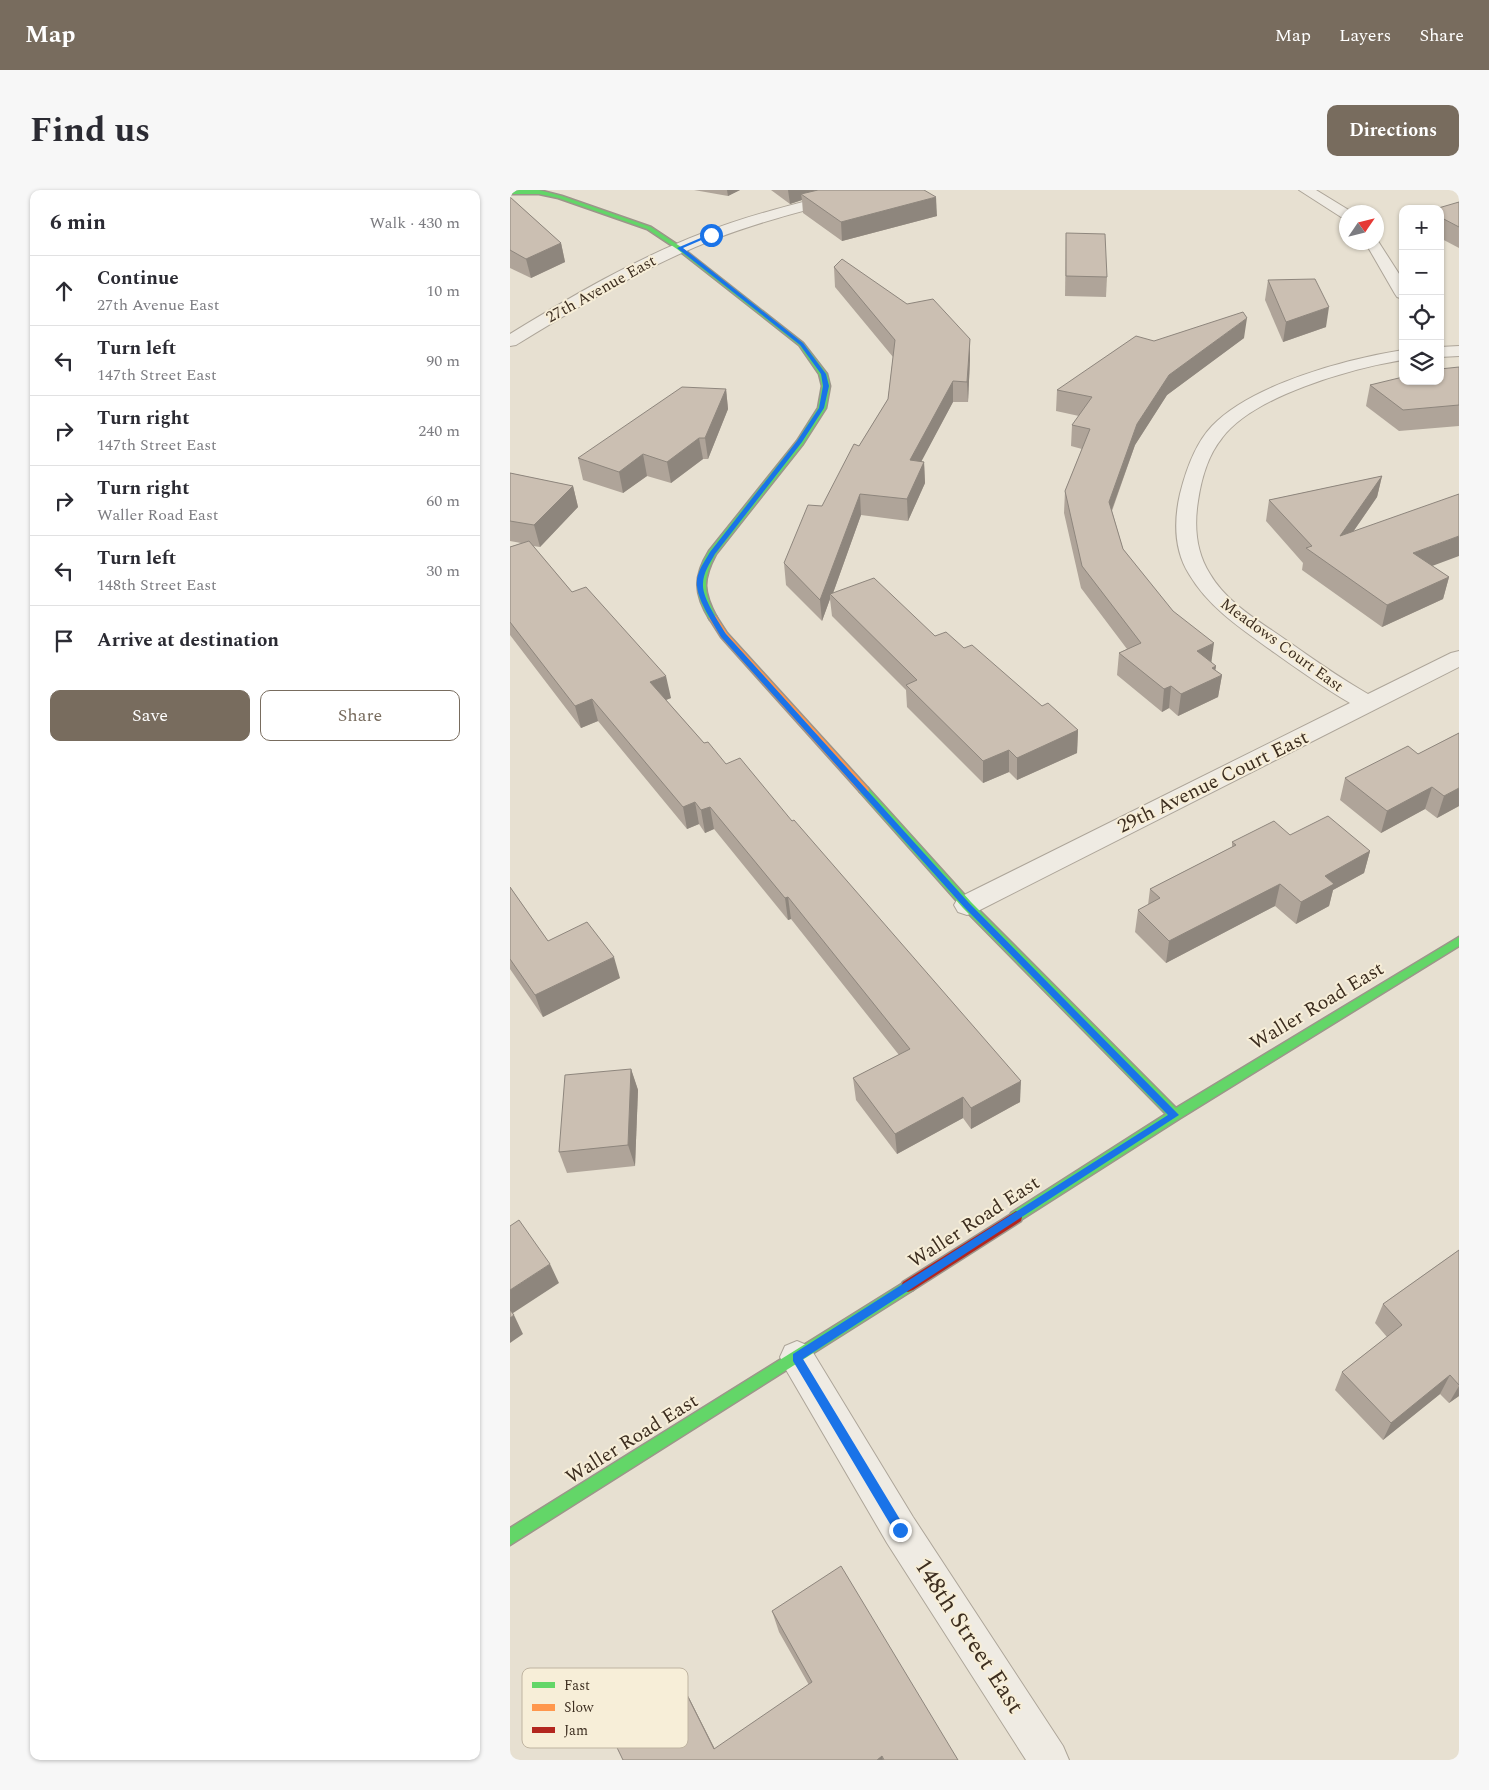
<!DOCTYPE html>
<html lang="en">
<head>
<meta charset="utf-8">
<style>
  :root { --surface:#fff; --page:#f7f7f7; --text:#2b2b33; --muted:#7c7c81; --line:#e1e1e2; --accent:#786c5e }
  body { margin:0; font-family:Spectral,serif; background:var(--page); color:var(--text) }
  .controls { position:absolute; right:15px; top:15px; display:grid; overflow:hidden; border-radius:10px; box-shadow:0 1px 4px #0004 }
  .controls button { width:45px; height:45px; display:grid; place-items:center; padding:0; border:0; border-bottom:1px solid var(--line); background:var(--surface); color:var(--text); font:25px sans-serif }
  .compass { position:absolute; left:829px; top:15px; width:45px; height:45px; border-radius:50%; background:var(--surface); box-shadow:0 1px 4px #0004; rotate:55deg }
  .stop { position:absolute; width:15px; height:15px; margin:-11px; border:4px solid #1a73e8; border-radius:50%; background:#fff }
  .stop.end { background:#1a73e8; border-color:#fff; box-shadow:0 1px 5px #0008 }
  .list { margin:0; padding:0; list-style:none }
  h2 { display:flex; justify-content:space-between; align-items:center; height:65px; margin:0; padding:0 20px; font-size:21px }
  h2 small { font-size:16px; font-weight:400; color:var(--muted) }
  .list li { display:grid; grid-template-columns:32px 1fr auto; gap:15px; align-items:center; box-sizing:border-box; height:70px; padding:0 20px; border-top:1px solid var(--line) }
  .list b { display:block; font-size:19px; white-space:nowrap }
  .list p { margin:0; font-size:16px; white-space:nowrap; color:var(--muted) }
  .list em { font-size:16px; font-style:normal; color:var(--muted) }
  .actions { display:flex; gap:10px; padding:15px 20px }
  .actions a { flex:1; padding:11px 0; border:1px solid var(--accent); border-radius:10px; text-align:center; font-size:18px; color:var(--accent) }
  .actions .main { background:var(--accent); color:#fff }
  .icon { flex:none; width:28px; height:28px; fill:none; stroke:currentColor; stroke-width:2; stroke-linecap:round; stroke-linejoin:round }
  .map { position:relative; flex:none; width:949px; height:1570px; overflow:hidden; border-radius:10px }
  header { display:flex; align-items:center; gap:30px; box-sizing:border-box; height:70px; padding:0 25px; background:var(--accent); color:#fff }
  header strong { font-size:24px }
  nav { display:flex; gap:28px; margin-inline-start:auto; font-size:18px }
  .intro { display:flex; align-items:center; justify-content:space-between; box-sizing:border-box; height:120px; padding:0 30px }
  h1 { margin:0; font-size:35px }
  .button { padding:12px 22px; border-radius:10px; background:var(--accent); color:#fff; font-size:18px; font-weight:700 }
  main { display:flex; gap:30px; padding:0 30px }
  aside { flex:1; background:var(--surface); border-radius:10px; box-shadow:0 1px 4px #0004 }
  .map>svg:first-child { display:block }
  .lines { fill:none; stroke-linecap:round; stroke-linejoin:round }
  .street-casing { stroke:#ada599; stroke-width:2 }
  .fast-casing { stroke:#9c958a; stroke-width:3 }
  .slow-casing { stroke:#9c958a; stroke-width:3 }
  .jam-casing { stroke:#9c958a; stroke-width:3 }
  .street { fill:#efebe3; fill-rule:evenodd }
  .fast { fill:#63d668; fill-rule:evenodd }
  .slow { fill:#ff974d; fill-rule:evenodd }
  .jam { fill:#b3261e; fill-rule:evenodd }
  .wall { fill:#afa499 }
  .shaded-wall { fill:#8e867d }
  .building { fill:#cbbfb2; stroke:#8e867d }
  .route { fill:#1a73e8 }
  .labels { text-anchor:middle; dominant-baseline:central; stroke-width:4; stroke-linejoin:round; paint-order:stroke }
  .far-street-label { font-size:16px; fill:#3d2e20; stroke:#f7eed8 }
  .street-label { font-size:20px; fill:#3d2e20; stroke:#f7eed8 }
  .near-street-label { font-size:24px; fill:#3d2e20; stroke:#f7eed8 }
  .key { fill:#f7eed8; stroke:#bfb4a1; stroke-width:1 }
  .key-label { font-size:14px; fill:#3d2e20 }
</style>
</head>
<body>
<header>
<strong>Map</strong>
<nav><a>Map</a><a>Layers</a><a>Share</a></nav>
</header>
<div class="intro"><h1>Find us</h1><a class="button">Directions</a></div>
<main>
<aside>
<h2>6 min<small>Walk · 430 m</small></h2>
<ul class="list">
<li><svg class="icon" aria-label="ahead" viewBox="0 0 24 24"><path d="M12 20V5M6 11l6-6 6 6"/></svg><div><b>Continue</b><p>27th Avenue East</p></div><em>10 m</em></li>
<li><svg class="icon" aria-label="left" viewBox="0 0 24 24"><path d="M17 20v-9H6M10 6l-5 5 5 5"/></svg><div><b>Turn left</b><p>147th Street East</p></div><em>90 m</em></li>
<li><svg class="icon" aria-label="right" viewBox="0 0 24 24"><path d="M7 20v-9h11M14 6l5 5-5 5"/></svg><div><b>Turn right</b><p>147th Street East</p></div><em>240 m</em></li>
<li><svg class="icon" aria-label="right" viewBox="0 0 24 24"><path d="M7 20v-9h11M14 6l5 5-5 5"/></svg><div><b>Turn right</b><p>Waller Road East</p></div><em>60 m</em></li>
<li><svg class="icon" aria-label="left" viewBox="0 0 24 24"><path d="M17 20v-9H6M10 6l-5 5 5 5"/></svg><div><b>Turn left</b><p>148th Street East</p></div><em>30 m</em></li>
<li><svg class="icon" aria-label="arrive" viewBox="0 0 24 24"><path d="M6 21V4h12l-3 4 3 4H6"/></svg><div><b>Arrive at destination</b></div></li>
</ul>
<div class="actions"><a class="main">Save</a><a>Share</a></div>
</aside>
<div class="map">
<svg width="949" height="1570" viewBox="0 0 949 1570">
  <rect width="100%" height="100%" fill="#e7e0d1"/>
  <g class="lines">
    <defs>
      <g id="street">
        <path d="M340 0H364L362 3C309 17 256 29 205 49 135 76 70 116 6 155L0 156V144C62 106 125 69 193 43 241 24 290 13 340 0Z"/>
        <polygon points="789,0 806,0 842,22 836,22 836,28 831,27"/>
        <polygon points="866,48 893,90 893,109 887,107 885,104 855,52 866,52"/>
        <polygon points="949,156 949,166 930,167 930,157"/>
        <path d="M893 160V170C842 178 743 206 712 248 698 265 691 290 688 311 684 336 686 362 700 384 717 413 749 431 776 450 803 469 830 488 858 504L941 463 949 461V477L466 722 457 725 448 722 444 715 448 708 840 513C814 498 789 480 765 463 733 440 699 418 679 384 664 360 664 330 670 304 676 280 685 254 702 236 742 194 837 169 893 160Z"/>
        <polygon points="287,1151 299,1156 403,1327 553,1556 559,1570 516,1570 377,1353 275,1178 270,1167 275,1156"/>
      </g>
      <g id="fast">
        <path d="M0 0H29L52 6 141 37 171 57 293 153 317 184 320 196 316 218 293 254 206 364C192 390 193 402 207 428L206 430H200C184 404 183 387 199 361L287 251 308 218 312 196 309 184 289 155 167 59 137 39 48 8 29 4H0Z"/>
        <polygon points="354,597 358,598 461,712 666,918 949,747 949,756 669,929 506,1033 501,1031 500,1027 501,1023 656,924 453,718 350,602 349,600 350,598"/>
        <polygon points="398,1090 403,1092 405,1096 403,1100 0,1355 0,1338"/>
      </g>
      <polygon id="slow" points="203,425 206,426 217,443 358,598 359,600 358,602 350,602 211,447 199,428"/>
      <polygon id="jam" points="506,1021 511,1023 512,1027 511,1031 403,1100 398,1102 393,1100 391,1096 393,1092"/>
    </defs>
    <use href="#street" class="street-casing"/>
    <use href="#fast" class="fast-casing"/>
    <use href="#slow" class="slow-casing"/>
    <use href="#jam" class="jam-casing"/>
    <use href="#street" class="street"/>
    <use href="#fast" class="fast"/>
    <use href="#slow" class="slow"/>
    <use href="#jam" class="jam"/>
  </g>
  <g class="wall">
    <polygon points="184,0 230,0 218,6"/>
    <polygon points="261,0 414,0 427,26 332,51 293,23 292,10 280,14"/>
    <polygon points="0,7 51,53 55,72 21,88 0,78"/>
    <polygon points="949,12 949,58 930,48 930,19"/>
    <polygon points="556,43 597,87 596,107 555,106"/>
    <polygon points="324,77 397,114 460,149 460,169 458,212 443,212 411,271 414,272 415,293 398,331 351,325 323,403 454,458 532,516 568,540 567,563 507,590 499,582 473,593 397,517 396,500 322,426 320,409 312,431 276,395 274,373 312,316 378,209 383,167 325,97"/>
    <polygon points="758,90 816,137 773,152 755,110"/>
    <polygon points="734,148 657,205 625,255 602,321 613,359 702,473 706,476 705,480 712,485 708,507 668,526 659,518 652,522 607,485 609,463 617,459 571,398 554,323 555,301 572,259 561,256 562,235 569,226 546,221 547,200 644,151"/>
    <polygon points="949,177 949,236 889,241 856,216 860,195"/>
    <polygon points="216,199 218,219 198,269 193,269 161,293 137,286 113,303 73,290 68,268"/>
    <polygon points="0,283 63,296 68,317 30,357 23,356 62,402 161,508 156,510 510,912 461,939 453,928 387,964 346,910 343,888 389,865 281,729 278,730 204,639 195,643 189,634 177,639 88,531 71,538 0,445 0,357 11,353 0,351"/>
    <polygon points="872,286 867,307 843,342 922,376 939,387 933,409 872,437 792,380 793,373 756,331 759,310"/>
    <polygon points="949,543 949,616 927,628 915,619 871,643 830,610 835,588 908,564"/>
    <polygon points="780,645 860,661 854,683 823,700 819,716 786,734 765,716 656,773 625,742 628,720 638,715 640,699 722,657 722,652"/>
    <polygon points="0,697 38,751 110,788 33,827 0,779"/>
    <polygon points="121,879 128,900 125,976 57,983 49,962"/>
    <polygon points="949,1060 949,1206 939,1213 930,1204 873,1250 825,1200 832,1182 877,1147 865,1133 873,1114"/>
    <polygon points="262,1421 448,1570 113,1570 179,1508 205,1559 299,1495 269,1442"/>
  </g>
  <g class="shaded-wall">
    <polygon points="217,0 230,0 218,6"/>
    <polygon points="278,0 332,0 291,4 292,10 280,14"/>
    <polygon points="426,7 427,26 332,51 331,32"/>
    <polygon points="51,53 55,72 21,88 16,69"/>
    <polygon points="819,117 816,137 773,152 776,132"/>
    <polygon points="737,128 734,148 657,205 625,255 597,333 599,312 627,234 659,185"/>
    <polygon points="460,149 460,169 458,212 457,192"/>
    <polygon points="443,191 443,212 401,291 400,270"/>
    <polygon points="216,199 218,219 198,269 195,248"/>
    <polygon points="189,248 193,269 161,293 157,272"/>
    <polygon points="133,264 137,286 113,303 109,282"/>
    <polygon points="414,272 415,293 398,331 397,309"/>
    <polygon points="872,286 867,307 825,368 830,346"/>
    <polygon points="63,296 68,317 30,357 24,335"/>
    <polygon points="350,304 351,325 322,406 320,404 320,409 312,431 310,410"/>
    <polygon points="949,346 949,366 898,385 903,363"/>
    <polygon points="939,387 933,409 872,437 877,415"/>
    <polygon points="704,453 701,475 687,461"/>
    <polygon points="706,476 704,489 712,485 708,507 668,526 671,504 702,478"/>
    <polygon points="156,486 161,508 145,514 140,492"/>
    <polygon points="661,496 659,518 652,522 654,499"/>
    <polygon points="82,509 88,531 71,538 65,516"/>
    <polygon points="568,540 567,563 507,590 507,568"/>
    <polygon points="499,560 499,582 473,593 473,571"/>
    <polygon points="922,597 915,619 871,643 877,621"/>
    <polygon points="949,598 949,616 927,628 934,606"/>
    <polygon points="185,612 189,634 177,639 173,617"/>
    <polygon points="200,617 204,639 195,643 191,620"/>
    <polygon points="860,661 854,683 823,700 819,716 786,734 791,712 815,686"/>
    <polygon points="770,694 765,716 656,773 659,751"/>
    <polygon points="278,707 281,729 278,730 275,708"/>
    <polygon points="104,767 110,788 33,827 25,805"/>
    <polygon points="121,879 128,900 125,976 118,955"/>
    <polygon points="511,891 510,912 461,939 461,918"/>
    <polygon points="453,907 453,928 387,964 385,944"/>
    <polygon points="40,1074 49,1093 0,1125 0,1100"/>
    <polygon points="4,1125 13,1144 0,1153 0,1128"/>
    <polygon points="940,1185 930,1204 873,1250 881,1233"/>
    <polygon points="949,1196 949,1206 939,1213"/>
    <polygon points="169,1489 179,1508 210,1570 204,1559"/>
    <polygon points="372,1566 373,1570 367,1570"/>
  </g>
  <g class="building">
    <polygon points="308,0 414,0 426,7 331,32 291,4"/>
    <polygon points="0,7 51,53 16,69 0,60"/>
    <polygon points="949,12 949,37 930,27 930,19 925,19"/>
    <polygon points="556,43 595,44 597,87 556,86"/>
    <polygon points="332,69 397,114 423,109 460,149 457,192 443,191 400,270 414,272 397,309 350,304 310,410 274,373 298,315 312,316 344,254 349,256 378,209 385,150 324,77"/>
    <polygon points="805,89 819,117 776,132 758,90"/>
    <polygon points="733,122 737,128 659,185 627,234 599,312 613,359 663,421 704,453 687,461 706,476 702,478 712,485 671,504 661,496 654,499 609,463 631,453 572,376 555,301 580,239 562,235 582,207 547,200 626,146 644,151"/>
    <polygon points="949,177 949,215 893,220 860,195 893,187 893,191 930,191 930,179"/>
    <polygon points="172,197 216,199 195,248 189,248 157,272 133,264 109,282 68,268"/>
    <polygon points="0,283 63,296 24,335 0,331"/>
    <polygon points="872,286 830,346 949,304 949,346 903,363 939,387 877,415 796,358 802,356 759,310"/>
    <polygon points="19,351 62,402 76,397 156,486 140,492 194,553 198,552 216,574 230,568 282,631 284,630 511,891 461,918 453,907 385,944 343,888 400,859 278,707 275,708 200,617 191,620 185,612 173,617 82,509 65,516 0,432 0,357"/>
    <polygon points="364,388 425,446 436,442 454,458 462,455 532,516 538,513 568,540 507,568 499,560 473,571 396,495 407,490 320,404"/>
    <polygon points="949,543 949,598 934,606 922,597 877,621 835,588 898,556 908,564"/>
    <polygon points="818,626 860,661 815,686 824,694 791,712 770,694 659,751 628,720 650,708 640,699 726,655 722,652 764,631 780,645"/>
    <polygon points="0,697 38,751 77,732 104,767 25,805 0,769"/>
    <polygon points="121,879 118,955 49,962 55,885"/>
    <polygon points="9,1030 40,1074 0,1100 0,1036"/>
    <polygon points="949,1060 949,1195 940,1185 881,1233 832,1182 892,1135 873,1114"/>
    <polygon points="0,1120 4,1125 0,1128"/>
    <polygon points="331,1376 448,1570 374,1570 372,1566 367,1570 113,1570 97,1537 169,1489 204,1559 302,1492 262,1421"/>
  </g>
  <path class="route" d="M200 44 203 45 173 58 293 153 316 184 319 196 314 218 292 252 205 364C200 373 193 383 193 394 192 408 209 432 216 444L459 713 669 925 293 1169 394 1336 395 1340 394 1344 390 1346 386 1344 283 1171V1164L658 925 454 717 211 447C203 433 188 411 187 396 185 384 195 371 200 362L287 251 309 218 313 196 311 184 290 155 167 58Z"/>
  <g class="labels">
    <g class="far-street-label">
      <text transform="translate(91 99) rotate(-29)">27th Avenue East</text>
      <text transform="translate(772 455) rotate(36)">Meadows Court East</text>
    </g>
    <g class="street-label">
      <text transform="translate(703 592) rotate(-26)">29th Avenue Court East</text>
      <text transform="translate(807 816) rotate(-31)">Waller Road East</text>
      <text transform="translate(464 1032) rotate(-33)">Waller Road East</text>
      <text transform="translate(122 1249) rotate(-32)">Waller Road East</text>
    </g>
    <g class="near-street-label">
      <text transform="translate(459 1446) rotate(57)">148th Street East</text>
    </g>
  </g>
  <rect x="12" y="1478" width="166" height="80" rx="8" class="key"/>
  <rect x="22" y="1492" width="23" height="6" fill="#63d668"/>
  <rect x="22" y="1514" width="23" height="7" fill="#ff974d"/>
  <rect x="22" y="1537" width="23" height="6" fill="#b3261e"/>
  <g class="key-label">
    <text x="54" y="1500">Fast</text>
    <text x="54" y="1522">Slow</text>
    <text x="54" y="1545">Jam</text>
  </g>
</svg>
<div class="controls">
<button>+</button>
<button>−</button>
<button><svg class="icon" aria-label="locate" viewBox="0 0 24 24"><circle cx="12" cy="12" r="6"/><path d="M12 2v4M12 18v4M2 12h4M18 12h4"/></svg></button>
<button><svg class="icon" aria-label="layers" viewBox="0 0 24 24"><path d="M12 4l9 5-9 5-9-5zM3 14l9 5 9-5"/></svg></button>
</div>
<svg class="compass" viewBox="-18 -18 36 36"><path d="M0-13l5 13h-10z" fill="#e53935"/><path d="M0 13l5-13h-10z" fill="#7c7c81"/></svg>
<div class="stop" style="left:201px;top:45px"></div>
<div class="stop end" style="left:390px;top:1340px"></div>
</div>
</main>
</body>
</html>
